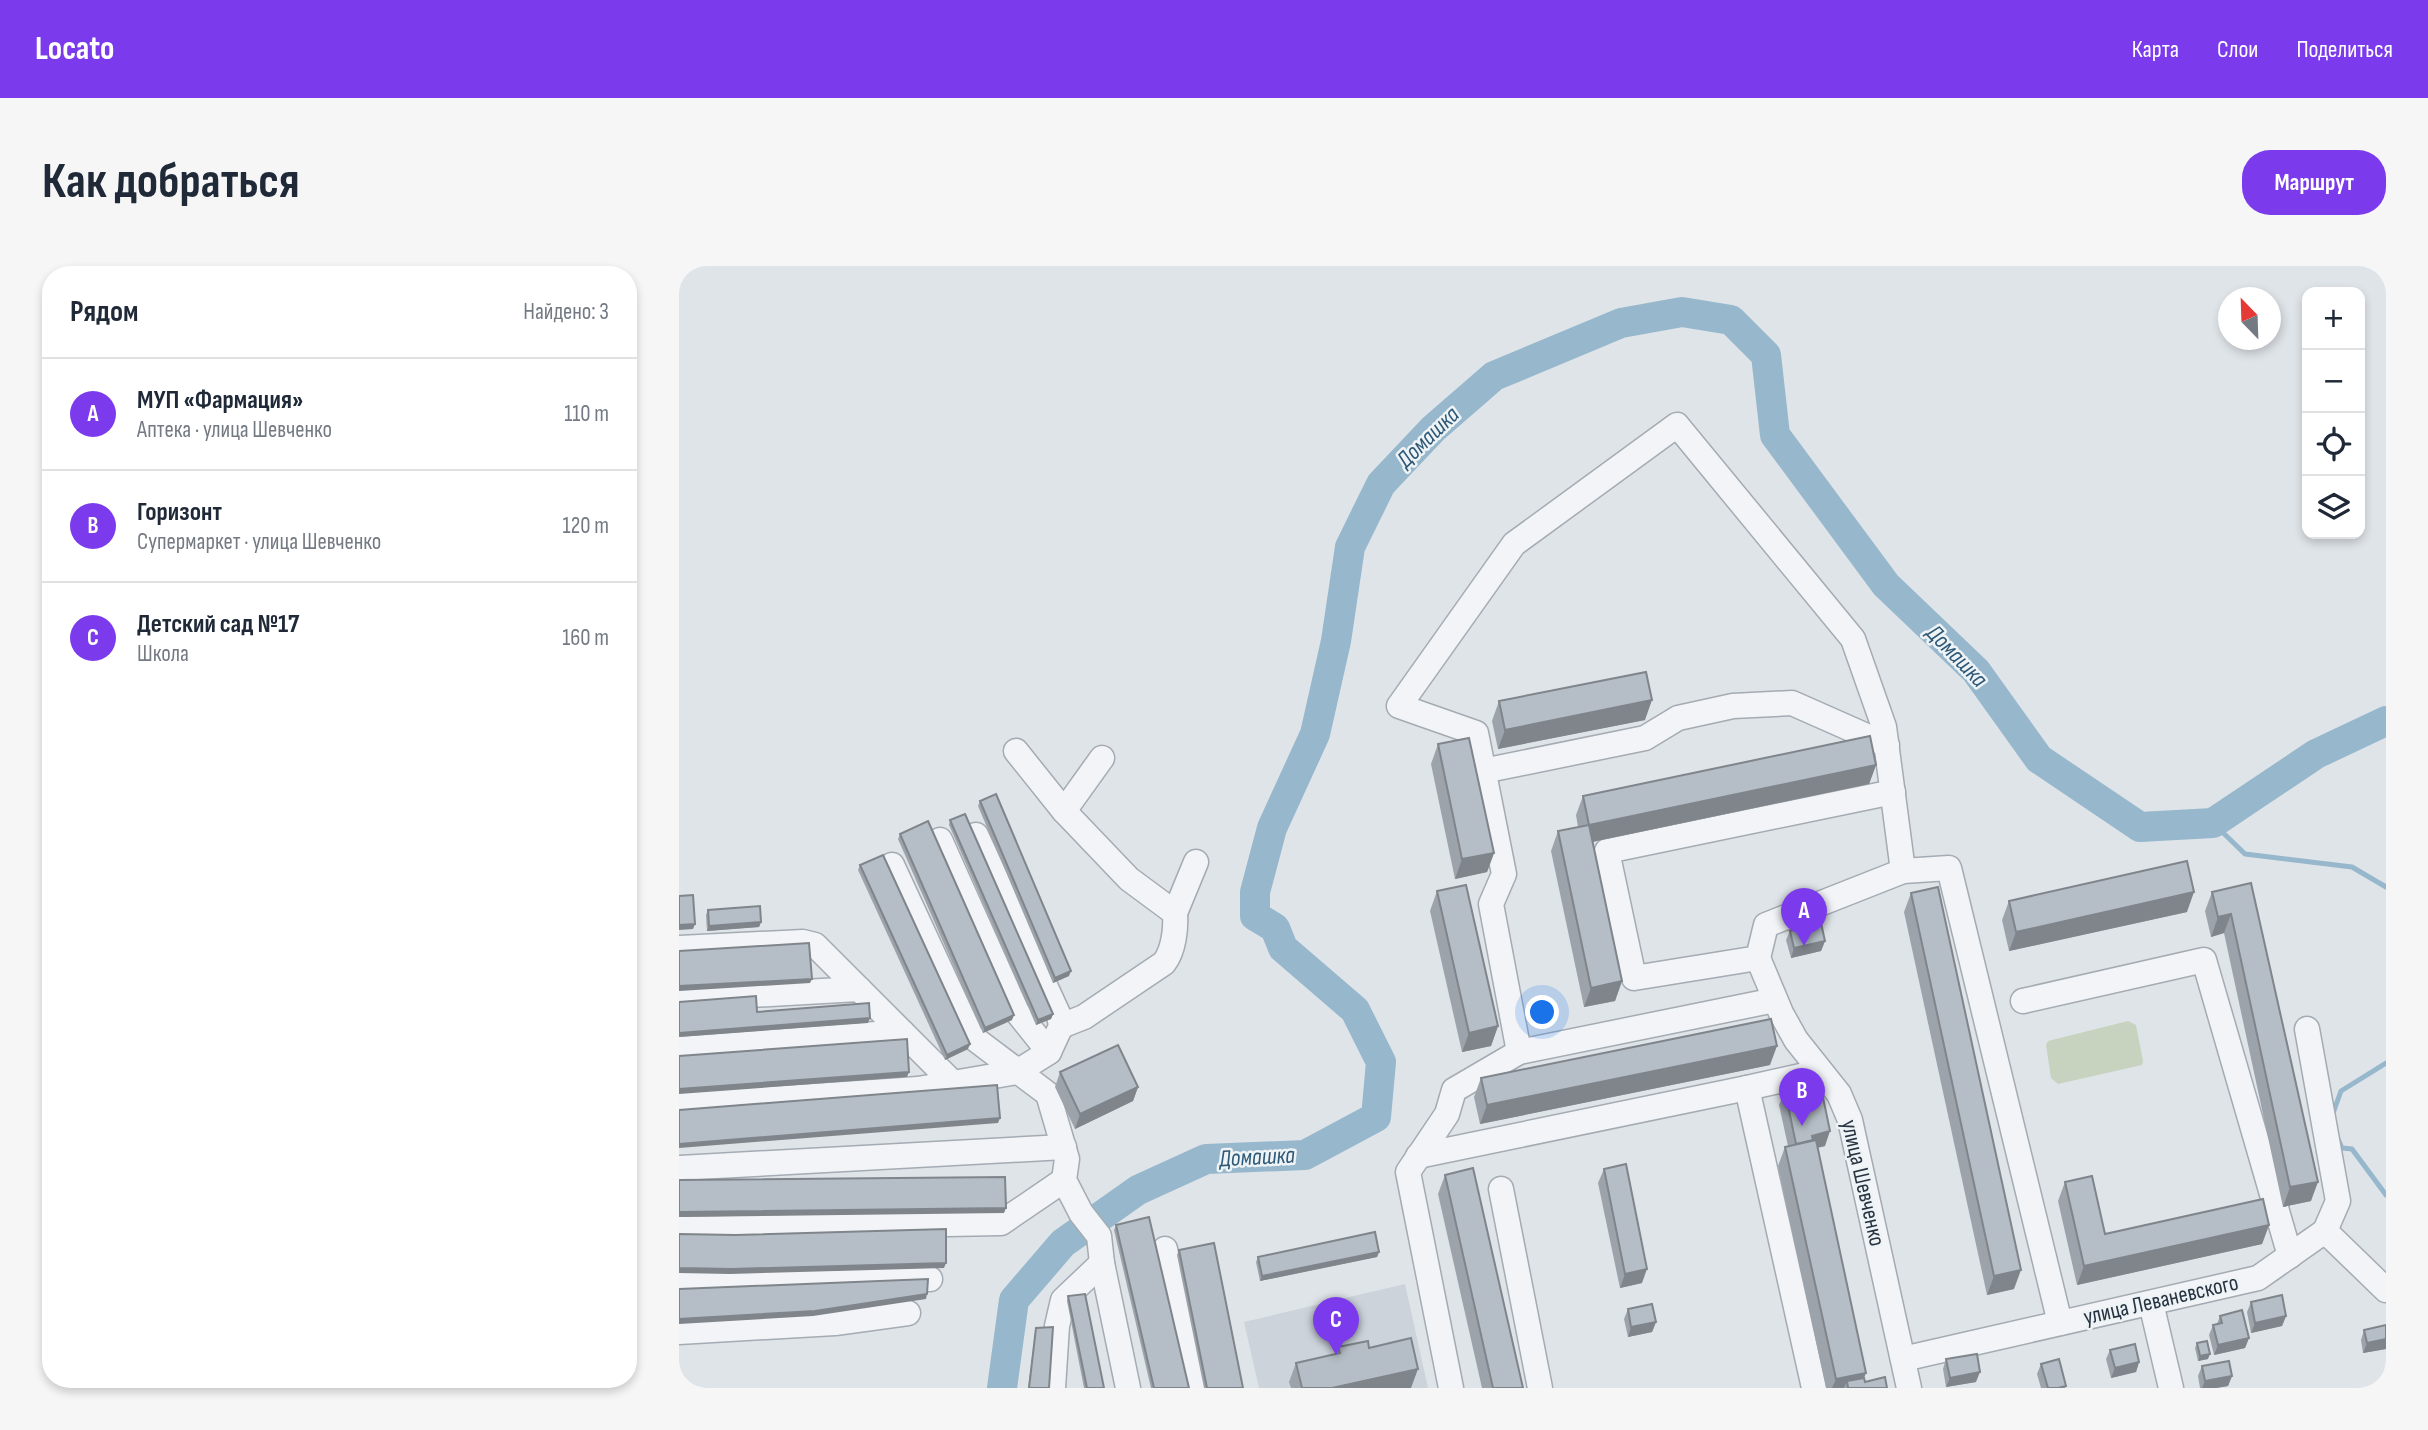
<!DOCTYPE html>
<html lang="ru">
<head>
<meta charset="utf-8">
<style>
  :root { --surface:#fff; --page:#f6f6f7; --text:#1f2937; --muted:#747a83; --line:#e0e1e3; --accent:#7c3aed }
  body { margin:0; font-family:"Sofia Sans Condensed",sans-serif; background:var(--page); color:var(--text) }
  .controls { position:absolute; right:21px; top:21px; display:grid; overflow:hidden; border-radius:14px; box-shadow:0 4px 10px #0003 }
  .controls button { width:63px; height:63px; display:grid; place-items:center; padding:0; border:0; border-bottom:2px solid var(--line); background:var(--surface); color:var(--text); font:35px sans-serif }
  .compass { position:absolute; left:1539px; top:21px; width:63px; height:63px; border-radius:50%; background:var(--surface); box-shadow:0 4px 10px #0003; rotate:337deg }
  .you { position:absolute; left:864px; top:747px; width:24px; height:24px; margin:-18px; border:5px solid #fff; border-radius:50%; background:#1a73e8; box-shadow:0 0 0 10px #1a73e833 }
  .badge { display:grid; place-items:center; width:46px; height:46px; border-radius:50%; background:var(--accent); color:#fff; font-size:23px; font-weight:700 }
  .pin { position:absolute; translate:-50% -58px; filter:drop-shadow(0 2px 4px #0008) }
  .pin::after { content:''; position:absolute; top:37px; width:24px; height:21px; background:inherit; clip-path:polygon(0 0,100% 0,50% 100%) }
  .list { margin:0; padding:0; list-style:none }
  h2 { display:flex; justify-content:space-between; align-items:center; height:91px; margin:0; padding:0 28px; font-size:30px }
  h2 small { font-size:23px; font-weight:400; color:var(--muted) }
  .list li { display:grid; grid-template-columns:46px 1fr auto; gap:21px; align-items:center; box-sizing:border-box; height:112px; padding:0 28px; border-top:2px solid var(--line) }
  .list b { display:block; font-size:26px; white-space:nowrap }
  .list p { margin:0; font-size:23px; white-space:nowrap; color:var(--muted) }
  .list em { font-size:23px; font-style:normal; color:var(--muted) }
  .icon { flex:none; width:38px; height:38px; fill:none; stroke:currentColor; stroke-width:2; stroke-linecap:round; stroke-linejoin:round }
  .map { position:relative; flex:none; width:1707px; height:1122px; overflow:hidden; border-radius:28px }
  header { display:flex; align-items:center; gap:42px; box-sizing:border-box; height:98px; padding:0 35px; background:var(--accent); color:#fff }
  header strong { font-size:33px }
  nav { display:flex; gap:38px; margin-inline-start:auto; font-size:24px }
  .intro { display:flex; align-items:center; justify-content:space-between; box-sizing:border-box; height:168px; padding:0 42px }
  h1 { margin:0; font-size:49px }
  .button { padding:18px 32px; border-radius:28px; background:var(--accent); color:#fff; font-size:24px; font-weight:700 }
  main { display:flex; gap:42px; padding:0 42px }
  aside { flex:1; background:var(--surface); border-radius:28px; box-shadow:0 4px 10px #0003 }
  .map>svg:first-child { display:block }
  .built { fill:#ccd3db }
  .green { fill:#c7d3bf }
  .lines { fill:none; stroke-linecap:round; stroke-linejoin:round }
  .stream { stroke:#97b7cc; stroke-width:5 }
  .river { stroke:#97b7cc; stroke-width:30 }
  .minor-casing { stroke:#a4abb3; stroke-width:27 }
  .minor { stroke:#f2f4f7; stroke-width:24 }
  .wall { fill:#9ca3aa }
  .shaded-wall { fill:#7f858b }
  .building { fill:#b5bec6; stroke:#7f858b; stroke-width:2 }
  .labels { text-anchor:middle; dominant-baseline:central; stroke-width:5; stroke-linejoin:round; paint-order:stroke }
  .street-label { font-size:23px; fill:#273341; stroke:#eef3f6 }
  .water-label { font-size:24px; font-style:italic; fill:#2e5877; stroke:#eef3f6 }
</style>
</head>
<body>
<header>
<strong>Locato</strong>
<nav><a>Карта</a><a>Слои</a><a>Поделиться</a></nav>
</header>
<div class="intro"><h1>Как добраться</h1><a class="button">Маршрут</a></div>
<main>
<aside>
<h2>Рядом<small>Найдено: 3</small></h2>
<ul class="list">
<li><span class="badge">A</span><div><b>МУП «Фармация»</b><p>Аптека · улица Шевченко</p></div><em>110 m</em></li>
<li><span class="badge">B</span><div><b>Горизонт</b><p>Супермаркет · улица Шевченко</p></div><em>120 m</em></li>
<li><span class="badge">C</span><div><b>Детский сад №17</b><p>Школа</p></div><em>160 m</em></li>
</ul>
</aside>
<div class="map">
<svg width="1707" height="1122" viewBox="0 0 1707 1122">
  <rect width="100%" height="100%" fill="#dfe4e9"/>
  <polygon class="built" points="726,1018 749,1122 580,1122 565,1056"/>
  <polygon class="green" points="1449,755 1457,759 1464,795 1463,799 1379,818 1372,812 1367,779 1369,775"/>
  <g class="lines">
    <g class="stream">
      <polyline points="1534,557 1566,588 1673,601 1707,621"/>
      <polyline points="1653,850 1662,825 1707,797"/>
      <polyline points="1659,873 1663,882 1673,883 1707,929"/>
    </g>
    <polyline class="river" points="323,1122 335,1034 384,977 459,924 527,893 626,889 697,851 702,796 676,744 604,682 596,662 576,650 576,626 593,562 636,468 657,375 671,281 702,218 754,163 815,110 942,57 1003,46 1052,54 1087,89 1096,169 1207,319 1297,405 1360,493 1461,561 1534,557 1637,488 1707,455"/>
    <defs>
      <g id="minor">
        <path d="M337 485 385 545 450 613 496 647C497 662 495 684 485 697L405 751 382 760"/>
        <polyline points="804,505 966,472 999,452 1054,440 1113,437 1208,479"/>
        <polyline points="1214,526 928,585 955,712 1079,692 1087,659 1224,605 1270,602 1381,1057"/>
        <polyline points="385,545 423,492"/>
        <polyline points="261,574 338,746 370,786"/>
        <polyline points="213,599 292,770 369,828 388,893 385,914 402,947 420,970 423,997 449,1122"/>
        <polyline points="496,647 517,596"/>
        <polyline points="0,682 124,676 136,679 273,816"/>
        <polyline points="1079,692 1102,747 1117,774 1160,828 1171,854 1230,1122"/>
        <polyline points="0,733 180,723"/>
        <polyline points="1096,734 840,786 812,638 825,608 797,467 720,440 835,278 998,159 1174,373 1205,461 1224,605"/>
        <polyline points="1344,735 1525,694 1611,990"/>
        <polyline points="1628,763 1659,935 1646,965"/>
        <polyline points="0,783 223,766"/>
        <polyline points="1068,822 1140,806"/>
        <polyline points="0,839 239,823 338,806 370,786 382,760 380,750 297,569"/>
        <polyline points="739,890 1068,822 1135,1122"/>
        <polyline points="0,902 385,881"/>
        <polyline points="822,923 861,1122"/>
        <polyline points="0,963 322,957 385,914"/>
        <polyline points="486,983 514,1122"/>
        <polyline points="0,1016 251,1013"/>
        <polyline points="1472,1037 1492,1122"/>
        <polyline points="0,1066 156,1057 229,1047"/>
        <polyline points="1224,1093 1579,1012 1646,965 1707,1024"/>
        <polyline points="374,1122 378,1060 384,1034 423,997"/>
        <polyline points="772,1122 729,906 768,848 775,824 840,786"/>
      </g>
    </defs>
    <use href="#minor" class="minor-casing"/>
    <use href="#minor" class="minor"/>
  </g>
  <g class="wall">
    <polygon points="820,435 966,454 819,483 813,455"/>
    <polygon points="759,478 815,587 808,606 776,613 752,498"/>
    <polygon points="1197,499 1190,518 914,576 943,715 936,735 905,741 872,585 879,565 899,561 897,549 904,530"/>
    <polygon points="301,535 390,710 374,717 299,540"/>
    <polygon points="271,554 374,748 372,753 357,759 270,559"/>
    <polygon points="221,568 333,754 304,767 219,573"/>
    <polygon points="181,599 289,783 266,794 179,604"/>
    <polygon points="1572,617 1632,935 1604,941 1545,667 1532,671 1526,645 1533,626"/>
    <polygon points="758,625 819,760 812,780 783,786 751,645"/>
    <polygon points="1232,627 1335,1023 1308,1029 1225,646"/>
    <polygon points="1330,635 1508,646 1330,685 1323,654"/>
    <polygon points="29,644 82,656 80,661 28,665 27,649"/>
    <polygon points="1111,665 1146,675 1142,685 1112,692 1107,674"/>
    <polygon points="1091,799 801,858 795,831 802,812"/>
    <polygon points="381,806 459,821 454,835 396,863 376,821"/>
    <polygon points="1106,825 1146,880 1138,882 1186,1116 1208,1122 1147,1122 1099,900 1106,881 1109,880 1100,839"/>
    <polygon points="925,903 963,1017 941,1022 919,917"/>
    <polygon points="766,909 844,1122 803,1122 759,928"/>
    <polygon points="1386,916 1426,968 1590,959 1583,978 1398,1019 1379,935"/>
    <polygon points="437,959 510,1122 472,1122 435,964"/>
    <polygon points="500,984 564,1122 525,1122 498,989"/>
    <polygon points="700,986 698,991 581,1015 577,996 579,991"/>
    <polygon points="389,1030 425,1122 405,1122 388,1035"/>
    <polygon points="1572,1036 1607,1050 1603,1060 1572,1067 1568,1046"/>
    <polygon points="949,1043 977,1056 973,1066 949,1071 945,1053"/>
    <polygon points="1541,1050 1570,1072 1566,1082 1535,1089 1530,1069 1534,1059 1538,1058"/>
    <polygon points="1707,1059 1707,1083 1684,1087 1682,1074 1685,1064"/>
    <polygon points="357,1062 370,1122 349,1122 356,1067"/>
    <polygon points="1518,1077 1529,1093 1519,1095 1516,1082"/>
    <polygon points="659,1081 690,1082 732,1122 612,1122 610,1116 617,1097 657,1088"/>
    <polygon points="1431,1084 1460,1096 1457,1106 1432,1112 1427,1093"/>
    <polygon points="1267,1093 1297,1116 1267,1121 1264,1103"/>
    <polygon points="1362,1098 1387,1120 1386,1122 1362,1122 1358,1108"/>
    <polygon points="1523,1100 1553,1110 1549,1120 1537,1122 1521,1122 1519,1110"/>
    <polygon points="1707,1112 1707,1122 1703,1122"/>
  </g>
  <g class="shaded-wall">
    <polygon points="973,434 966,454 819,483 826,464"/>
    <polygon points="1197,499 1190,518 903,578 910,559"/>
    <polygon points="815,587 808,606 776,613 783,593"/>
    <polygon points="1515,626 1508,646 1330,685 1337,666"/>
    <polygon points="1552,648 1545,667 1532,671 1539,651"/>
    <polygon points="82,656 80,661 28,665 30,660"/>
    <polygon points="16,658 14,663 0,664 0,659"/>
    <polygon points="1146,675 1142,685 1112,692 1115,682"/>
    <polygon points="392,705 390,710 374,717 376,712"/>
    <polygon points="133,713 131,717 0,725 0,720"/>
    <polygon points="943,715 936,735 905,741 912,722"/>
    <polygon points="374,748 372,753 357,759 359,754"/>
    <polygon points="335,749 333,754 304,767 306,762"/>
    <polygon points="191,752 189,757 0,771 0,767"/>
    <polygon points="819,760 812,780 783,786 790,767"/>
    <polygon points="291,778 289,783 266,794 268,789"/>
    <polygon points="1098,780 1091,799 801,858 808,839"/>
    <polygon points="230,806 228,811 0,828 0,823"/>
    <polygon points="459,821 454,835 396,863 401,848"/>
    <polygon points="321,852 319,857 0,882 0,878"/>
    <polygon points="1151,865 1146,880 1133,883 1133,870"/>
    <polygon points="1639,916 1632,935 1604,941 1611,921"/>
    <polygon points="327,942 325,947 0,951 0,946"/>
    <polygon points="1590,959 1583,978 1398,1019 1405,1000"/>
    <polygon points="700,986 698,991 581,1015 583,1010"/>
    <polygon points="267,997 265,1002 51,1008 0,1007 0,1002"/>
    <polygon points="968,1003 963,1017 941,1022 946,1008"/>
    <polygon points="1342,1004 1335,1023 1308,1029 1315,1010"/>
    <polygon points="248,1028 247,1033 134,1050 0,1058 0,1053"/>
    <polygon points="1607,1050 1603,1060 1572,1067 1576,1057"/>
    <polygon points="977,1056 973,1066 949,1071 952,1061"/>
    <polygon points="1570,1072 1566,1082 1535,1089 1539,1079"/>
    <polygon points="1707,1073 1707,1083 1684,1087 1688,1077"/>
    <polygon points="1531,1088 1529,1093 1519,1095 1521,1090"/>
    <polygon points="1460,1096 1457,1106 1432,1112 1436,1102"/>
    <polygon points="739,1103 732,1122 653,1122"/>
    <polygon points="1301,1106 1297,1116 1267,1121 1271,1112"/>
    <polygon points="1187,1107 1181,1122 1168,1115 1165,1122 1153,1122 1157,1113"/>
    <polygon points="1553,1110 1549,1120 1537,1122 1523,1122 1526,1115"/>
  </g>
  <g class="building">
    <polygon points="967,406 973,434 826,464 820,435"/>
    <polygon points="1191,470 1197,499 910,559 943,715 912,722 879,565 910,559 904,530"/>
    <polygon points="790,472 815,587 783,593 759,478"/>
    <polygon points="317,528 392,705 376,712 301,535"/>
    <polygon points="286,548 374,748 359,754 271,554"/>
    <polygon points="249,555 335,749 306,762 221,568"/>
    <polygon points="204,589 291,778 268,789 181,599"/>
    <polygon points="1508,595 1515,626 1337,666 1330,635"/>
    <polygon points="1572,617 1639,916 1611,921 1552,648 1539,651 1533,626"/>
    <polygon points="787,619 819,760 790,767 758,625"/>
    <polygon points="1259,621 1342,1004 1315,1010 1232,627"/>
    <polygon points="14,629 16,658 0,659 0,630"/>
    <polygon points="81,640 82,656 30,660 29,644"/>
    <polygon points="1142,657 1146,675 1115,682 1111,665"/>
    <polygon points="130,677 133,713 0,720 0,685"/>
    <polygon points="77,730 78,746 190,737 191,752 0,767 0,736"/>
    <polygon points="1092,753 1098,780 808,839 802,812"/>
    <polygon points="228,773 230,806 0,823 0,790"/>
    <polygon points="439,779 459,821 401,848 381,806"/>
    <polygon points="1141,817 1151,865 1133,870 1134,874 1117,878 1106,825"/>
    <polygon points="318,819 321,852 0,878 0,844"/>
    <polygon points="1137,874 1187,1107 1157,1113 1106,881"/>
    <polygon points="947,898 968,1003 946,1008 925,903"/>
    <polygon points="794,902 844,1122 814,1122 766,909"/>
    <polygon points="1413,910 1426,968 1584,933 1590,959 1405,1000 1386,916"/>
    <polygon points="326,911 327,942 0,946 0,914"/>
    <polygon points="470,951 510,1122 475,1122 437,959"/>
    <polygon points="267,963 267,997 53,1003 0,1002 0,968 56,969"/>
    <polygon points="696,966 700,986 583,1010 579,991"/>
    <polygon points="535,977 564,1122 528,1122 500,984"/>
    <polygon points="249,1013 248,1028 136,1045 0,1053 0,1023"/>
    <polygon points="406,1028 425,1122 408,1122 389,1030"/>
    <polygon points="1603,1029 1607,1050 1576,1057 1572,1036"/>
    <polygon points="973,1038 977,1056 952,1061 949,1043"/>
    <polygon points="1563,1044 1570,1072 1539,1079 1534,1059 1543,1057 1541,1050"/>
    <polygon points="1707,1059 1707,1073 1688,1077 1685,1064"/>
    <polygon points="374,1061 370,1122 350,1122 357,1062"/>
    <polygon points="732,1072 739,1103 653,1122 623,1122 617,1097 661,1087 659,1081 689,1075 690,1082"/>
    <polygon points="1528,1075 1531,1088 1521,1090 1518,1077"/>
    <polygon points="1456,1078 1460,1096 1436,1102 1431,1084"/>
    <polygon points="1298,1088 1301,1106 1271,1112 1267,1093"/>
    <polygon points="1380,1093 1387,1120 1379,1122 1369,1122 1362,1098"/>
    <polygon points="1550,1095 1553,1110 1526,1115 1523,1100"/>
    <polygon points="1206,1111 1208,1122 1169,1122 1168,1115 1185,1112 1186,1116"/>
  </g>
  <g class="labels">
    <g class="street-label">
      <text transform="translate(1184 917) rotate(77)">улица Шевченко</text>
      <text transform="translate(1482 1034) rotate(-13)">улица Леваневского</text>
    </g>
    <g class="water-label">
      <text transform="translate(749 171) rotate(-44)">Домашка</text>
      <text transform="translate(1278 390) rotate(46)">Домашка</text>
      <text transform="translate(578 891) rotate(-3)">Домашка</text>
    </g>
  </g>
</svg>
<div class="controls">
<button>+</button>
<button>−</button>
<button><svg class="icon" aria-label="locate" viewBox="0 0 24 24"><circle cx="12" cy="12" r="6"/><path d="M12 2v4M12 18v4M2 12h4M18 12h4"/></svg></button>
<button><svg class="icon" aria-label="layers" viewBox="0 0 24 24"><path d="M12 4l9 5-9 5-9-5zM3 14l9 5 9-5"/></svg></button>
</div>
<svg class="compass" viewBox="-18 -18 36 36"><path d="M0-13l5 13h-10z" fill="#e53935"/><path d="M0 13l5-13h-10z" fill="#747a83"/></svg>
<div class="you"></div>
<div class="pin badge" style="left:1125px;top:680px">A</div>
<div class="pin badge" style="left:1123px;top:860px">B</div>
<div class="pin badge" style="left:657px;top:1089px">C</div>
</div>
</main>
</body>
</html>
